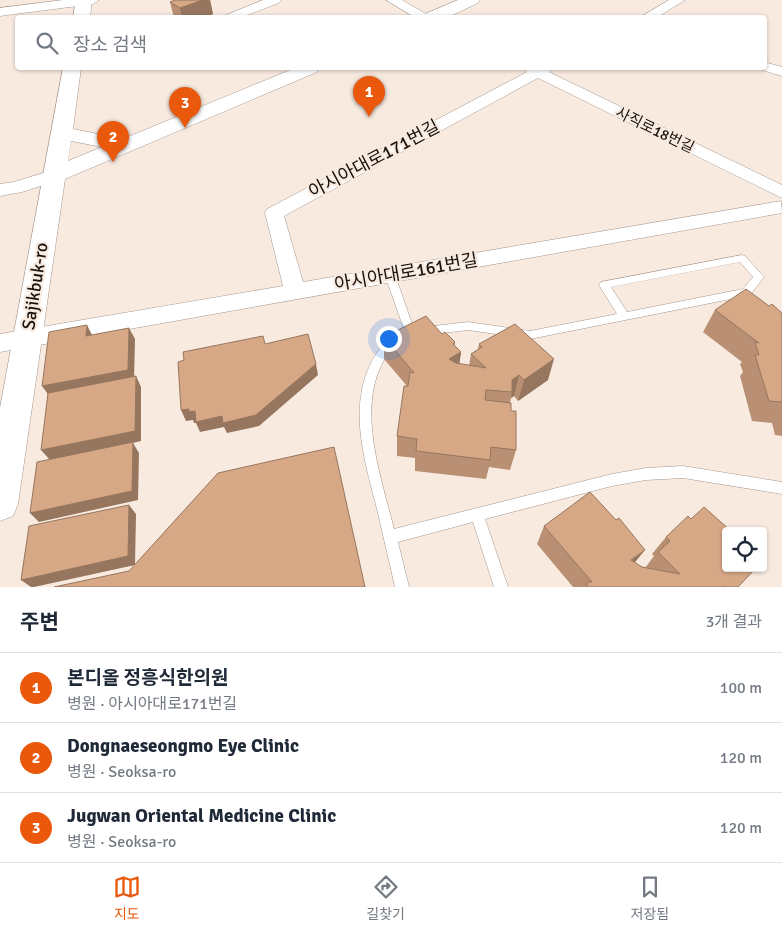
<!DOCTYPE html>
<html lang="ko">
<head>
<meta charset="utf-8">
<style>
  :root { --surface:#fff; --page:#f6f6f7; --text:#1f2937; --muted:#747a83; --line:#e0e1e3; --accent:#ea580c }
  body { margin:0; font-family:Signika,"Noto Sans KR",sans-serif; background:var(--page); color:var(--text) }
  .controls { position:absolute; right:15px; bottom:15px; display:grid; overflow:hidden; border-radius:5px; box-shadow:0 1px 4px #0004 }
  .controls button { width:45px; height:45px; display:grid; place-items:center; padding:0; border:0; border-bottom:1px solid var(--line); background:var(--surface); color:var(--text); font:25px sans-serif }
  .you { position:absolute; left:388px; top:338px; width:18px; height:18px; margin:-12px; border:4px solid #fff; border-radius:50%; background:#1a73e8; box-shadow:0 0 0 8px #1a73e833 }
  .badge { display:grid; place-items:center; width:32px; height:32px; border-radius:50%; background:var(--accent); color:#fff; font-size:16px; font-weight:700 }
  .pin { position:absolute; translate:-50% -41px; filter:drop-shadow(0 1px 2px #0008) }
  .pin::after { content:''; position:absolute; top:26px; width:18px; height:15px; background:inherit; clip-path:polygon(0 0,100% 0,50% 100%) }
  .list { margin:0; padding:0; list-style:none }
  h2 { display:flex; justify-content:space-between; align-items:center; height:65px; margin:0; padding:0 20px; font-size:21px }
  h2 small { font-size:16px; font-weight:400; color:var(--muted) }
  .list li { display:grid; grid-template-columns:32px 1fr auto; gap:15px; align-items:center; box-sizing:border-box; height:70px; padding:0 20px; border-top:1px solid var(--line) }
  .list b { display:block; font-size:19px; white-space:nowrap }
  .list p { margin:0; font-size:16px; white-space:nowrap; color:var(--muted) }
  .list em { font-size:16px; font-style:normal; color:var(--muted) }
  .icon { flex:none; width:28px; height:28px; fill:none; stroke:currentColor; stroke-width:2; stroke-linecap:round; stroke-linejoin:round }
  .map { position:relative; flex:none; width:782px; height:587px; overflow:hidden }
  .search { position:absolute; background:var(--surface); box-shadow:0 1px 4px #0004; left:15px; right:15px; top:15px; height:55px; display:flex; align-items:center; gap:12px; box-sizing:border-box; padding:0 18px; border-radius:5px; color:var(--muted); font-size:19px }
  .sheet { height:275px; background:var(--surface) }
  nav { display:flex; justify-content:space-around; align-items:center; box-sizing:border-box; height:70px; border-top:1px solid var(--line); background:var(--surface); font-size:14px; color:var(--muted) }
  nav a { display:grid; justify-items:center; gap:2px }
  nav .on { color:var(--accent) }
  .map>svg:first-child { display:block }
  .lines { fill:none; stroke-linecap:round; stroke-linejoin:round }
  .lane-casing { stroke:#a5978e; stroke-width:1 }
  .street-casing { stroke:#a5978e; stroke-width:1 }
  .secondary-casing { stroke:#a5978e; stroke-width:1 }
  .lane { fill:#fff; fill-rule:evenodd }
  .street { fill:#fff; fill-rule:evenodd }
  .secondary { fill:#fff; fill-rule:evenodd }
  .wall { fill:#b99073 }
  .shaded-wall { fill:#96765e }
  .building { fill:#d7a886; stroke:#96765e }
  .labels { text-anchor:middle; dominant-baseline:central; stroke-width:4.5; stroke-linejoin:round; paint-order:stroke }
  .far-street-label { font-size:15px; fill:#17120e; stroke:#f9eae0 }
  .street-label { font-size:18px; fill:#17120e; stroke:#f9eae0 }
</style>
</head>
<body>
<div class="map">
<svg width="782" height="587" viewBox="0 0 782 587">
  <rect width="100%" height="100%" fill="#f9eae0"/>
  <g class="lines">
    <defs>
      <g id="lane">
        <path d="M742 255 745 256 764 277 750 295 746 296 530 339 468 330 426 335 422 334 421 331 422 328 426 327 468 322 530 331 617 314 599 285 601 282ZM740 262 753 277 743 289 627 312 611 287Z"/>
        <polygon points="390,271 395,275 416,335 415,338 407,338 406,335 385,275"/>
        <path d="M394 340 398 341 399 344C395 351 386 355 382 364 357 412 382 480 394 529L612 474 646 468 683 466 782 482V494L683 478 646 480 612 486 485 519 508 587H494L473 522 398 542 409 587H395C389 561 383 535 377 509 365 462 348 410 371 363 376 353 382 344 394 340Z"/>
      </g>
      <g id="street">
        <polygon points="63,0 99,0 93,4 0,16 0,8"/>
        <polygon points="263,0 281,0 279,3 239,18 219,18"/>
        <polygon points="386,0 402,0 433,18 416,18"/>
        <polygon points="669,0 685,0 656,18 639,18"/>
        <polygon points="764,62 782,67 782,76 759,69 758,68 764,68"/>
        <polygon points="522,68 553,68 549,72 782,185 782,198 538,78 284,216 303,282 781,201 782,213 0,352 0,334 283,286 265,213 267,209 527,72"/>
        <polygon points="53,170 59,172 62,176 59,180 22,192 0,196 0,184 14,182"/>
      </g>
      <g id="secondary">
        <polygon points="76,0 92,0 90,18 73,18"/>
        <polygon points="458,0 480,0 478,3 446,18 423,18 425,14"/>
        <path d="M63 68H81L73 129 123 139 295 68H319L317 72 65 179 18 504 13 516 0 521V408ZM71 141 102 147 68 161Z"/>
      </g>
    </defs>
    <use href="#lane" class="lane-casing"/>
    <use href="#street" class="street-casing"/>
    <use href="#secondary" class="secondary-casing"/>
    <use href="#lane" class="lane"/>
    <use href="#street" class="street"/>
    <use href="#secondary" class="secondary"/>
  </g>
  <g class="wall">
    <polygon points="175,0 210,0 213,14 203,18 174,18 170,2"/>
    <polygon points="769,306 782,313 782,436 775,435 772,423 752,421 740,376 743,372 740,364 742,362 703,332 715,310"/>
    <polygon points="442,334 455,342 454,345 461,352 459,364 469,366 471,354 478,349 479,344 548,380 518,401 514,396 511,398 510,403 516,450 510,470 489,467 486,479 415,471 415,458 397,456 397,436 407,386 384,359 384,337"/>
    <polygon points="544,526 635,563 642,567 645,568 654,556 652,554 666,537 738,587 573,587 537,544"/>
  </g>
  <g class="shaded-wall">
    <polygon points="203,0 210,0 213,14 203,18 182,18 180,8"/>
    <polygon points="87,325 93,337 86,336"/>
    <polygon points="129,328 135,339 134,381 50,397 42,386"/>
    <polygon points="455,342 453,357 461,352 458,374 449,359 453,344"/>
    <polygon points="554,359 548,380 518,401 524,380"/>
    <polygon points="316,364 318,375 259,426 227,433 224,427 200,432 196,423 194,423 193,420 186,421 181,410 189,409 195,411 222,416"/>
    <polygon points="519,375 514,396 511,398 512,392 512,380"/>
    <polygon points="136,376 141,387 141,441 133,443 139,453 138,500 39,522 30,513 50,460 41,450"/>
    <polygon points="129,505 136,514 135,565 34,587 31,587 21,580"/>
    <polygon points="645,550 632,566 631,560"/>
  </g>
  <g class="building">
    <polygon points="175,0 203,0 180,8 170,2"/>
    <polygon points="746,289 769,306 772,304 782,313 782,402 769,401 755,355 759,355 755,342 759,343 715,310"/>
    <polygon points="426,316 442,334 445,332 455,342 453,344 461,352 449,359 456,363 486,368 471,354 482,347 479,344 515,324 554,359 524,380 519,375 512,380 512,392 486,390 485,400 511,403 511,411 516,411 516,450 491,447 490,460 416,451 417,439 397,436 404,386 408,386 410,372 414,373 384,337"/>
    <polygon points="87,325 86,336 129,328 128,370 42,386 49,332"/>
    <polygon points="308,334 316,364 256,415 223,423 222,416 196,422 195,411 189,412 189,409 181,410 178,362 184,360 183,352 263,336 265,344"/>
    <polygon points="136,376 135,431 41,450 48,393"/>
    <polygon points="133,442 132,491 30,513 37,462"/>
    <polygon points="334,447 365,587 54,587 129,571 218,473"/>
    <polygon points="590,492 616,520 619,518 645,550 631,560 642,567 680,574 658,552 670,541 666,537 688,516 691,519 704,507 731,531 726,531 726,568 756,568 738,587 726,587 725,586 724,587 587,587 587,582 592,582 544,526"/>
    <polygon points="129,505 128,556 21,580 29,526"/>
  </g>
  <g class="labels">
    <g class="far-street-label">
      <text transform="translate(655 130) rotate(26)">사직로18번길</text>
    </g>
    <g class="street-label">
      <text transform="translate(374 159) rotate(-28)">아시아대로171번길</text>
      <text transform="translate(406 272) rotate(-10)">아시아대로161번길</text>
      <text transform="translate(35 286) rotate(-81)">Sajikbuk-ro</text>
    </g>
  </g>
</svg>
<div class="controls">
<button><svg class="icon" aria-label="locate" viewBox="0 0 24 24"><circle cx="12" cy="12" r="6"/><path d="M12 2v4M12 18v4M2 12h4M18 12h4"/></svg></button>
</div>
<div class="you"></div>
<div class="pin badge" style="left:369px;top:117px">1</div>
<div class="pin badge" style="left:113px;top:162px">2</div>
<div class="pin badge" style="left:185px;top:128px">3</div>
<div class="search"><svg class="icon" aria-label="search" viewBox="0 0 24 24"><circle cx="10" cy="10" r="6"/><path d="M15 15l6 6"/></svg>장소 검색</div>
</div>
<section class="sheet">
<h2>주변<small>3개 결과</small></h2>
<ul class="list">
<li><span class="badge">1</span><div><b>본디올 정흥식한의원</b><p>병원 · 아시아대로171번길</p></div><em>100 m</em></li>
<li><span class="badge">2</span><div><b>Dongnaeseongmo Eye Clinic</b><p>병원 · Seoksa-ro</p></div><em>120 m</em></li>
<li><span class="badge">3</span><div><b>Jugwan Oriental Medicine Clinic</b><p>병원 · Seoksa-ro</p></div><em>120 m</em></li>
</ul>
</section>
<nav>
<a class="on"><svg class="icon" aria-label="map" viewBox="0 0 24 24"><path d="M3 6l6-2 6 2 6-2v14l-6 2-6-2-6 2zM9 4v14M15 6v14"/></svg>지도</a>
<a><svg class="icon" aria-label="directions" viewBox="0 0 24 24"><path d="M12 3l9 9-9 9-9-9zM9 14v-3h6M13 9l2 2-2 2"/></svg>길찾기</a>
<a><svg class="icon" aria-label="saved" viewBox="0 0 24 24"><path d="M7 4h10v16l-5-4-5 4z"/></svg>저장됨</a>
</nav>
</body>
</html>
